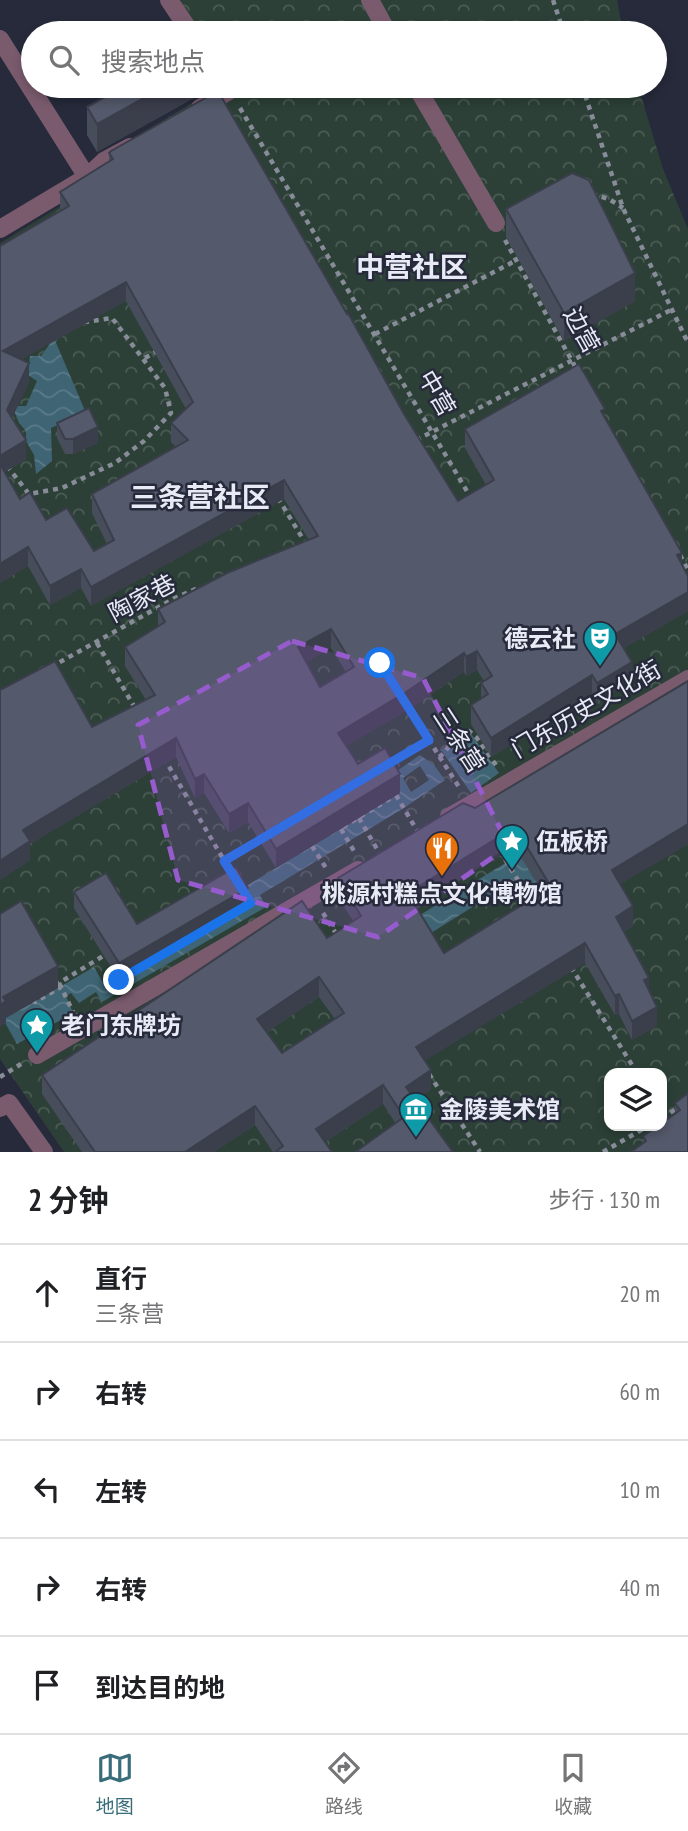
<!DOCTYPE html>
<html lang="zh">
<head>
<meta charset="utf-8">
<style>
  :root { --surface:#fff; --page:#f2f2f2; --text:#202124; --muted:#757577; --line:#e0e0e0; --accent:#386d79 }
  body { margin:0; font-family:"PT Sans Narrow","Noto Sans SC",sans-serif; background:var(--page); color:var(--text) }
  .controls { position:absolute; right:21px; bottom:21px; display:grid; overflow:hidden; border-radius:14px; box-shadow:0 4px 10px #0003 }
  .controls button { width:63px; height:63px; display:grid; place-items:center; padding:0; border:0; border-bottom:2px solid var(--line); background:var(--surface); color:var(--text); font:35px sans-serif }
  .stop { position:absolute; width:21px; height:21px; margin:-16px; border:5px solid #1a73e8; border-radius:50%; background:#fff }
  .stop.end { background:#1a73e8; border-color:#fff; box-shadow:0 2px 7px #0008 }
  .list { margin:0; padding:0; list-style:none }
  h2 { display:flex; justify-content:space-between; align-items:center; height:91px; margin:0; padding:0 28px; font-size:30px }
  h2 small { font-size:23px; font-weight:400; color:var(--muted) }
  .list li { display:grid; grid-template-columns:46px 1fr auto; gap:21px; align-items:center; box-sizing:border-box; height:98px; padding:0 28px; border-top:2px solid var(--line) }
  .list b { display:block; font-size:26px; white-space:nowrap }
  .list p { margin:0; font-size:23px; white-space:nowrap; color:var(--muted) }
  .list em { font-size:23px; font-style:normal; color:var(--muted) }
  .icon { flex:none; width:38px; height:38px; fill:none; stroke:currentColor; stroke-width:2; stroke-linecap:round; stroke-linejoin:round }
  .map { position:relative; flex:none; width:688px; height:1152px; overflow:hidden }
  .search { position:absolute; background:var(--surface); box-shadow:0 4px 10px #0003; left:21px; right:21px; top:21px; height:77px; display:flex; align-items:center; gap:18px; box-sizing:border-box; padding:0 24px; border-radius:38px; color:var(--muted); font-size:26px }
  .sheet { height:581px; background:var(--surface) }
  nav { display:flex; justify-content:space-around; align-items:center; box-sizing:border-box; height:98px; border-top:2px solid var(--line); background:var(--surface); font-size:19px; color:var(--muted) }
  nav a { display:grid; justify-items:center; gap:4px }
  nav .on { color:var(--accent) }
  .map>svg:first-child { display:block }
  .park { fill:url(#park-crowns); fill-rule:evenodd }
  .water { fill:url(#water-waves); fill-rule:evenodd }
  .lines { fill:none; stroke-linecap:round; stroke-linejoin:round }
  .path { stroke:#888c99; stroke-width:4.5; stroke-dasharray:5 5; stroke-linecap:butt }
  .pedestrian { stroke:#7a5b6e; stroke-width:18 }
  .minor { stroke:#7a5b6e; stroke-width:18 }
  .wall { fill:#484d5c; fill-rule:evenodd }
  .shaded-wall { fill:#3b3e4b }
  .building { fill:#54596b; stroke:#3b3e4b; stroke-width:2; fill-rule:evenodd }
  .route { stroke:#1a73e8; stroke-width:9 }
  .marked { fill:#965ccd; fill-opacity:0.2; stroke:#965ccd; stroke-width:5; stroke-dasharray:14 9; stroke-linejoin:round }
  .labels { text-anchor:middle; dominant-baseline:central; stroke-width:5; stroke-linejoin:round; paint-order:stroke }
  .street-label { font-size:24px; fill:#e8ebf6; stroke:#262a3a }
  .poi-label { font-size:24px; font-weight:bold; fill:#e8ebf6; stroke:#262a3a; text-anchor:start }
  .quarter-label { font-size:28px; font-weight:bold; fill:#e8ebf6; stroke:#262a3a }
</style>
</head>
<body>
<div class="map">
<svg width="688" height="1152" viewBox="0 0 688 1152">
  <defs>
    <pattern id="park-crowns" width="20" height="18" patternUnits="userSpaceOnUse" patternTransform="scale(1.75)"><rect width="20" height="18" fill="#2c4037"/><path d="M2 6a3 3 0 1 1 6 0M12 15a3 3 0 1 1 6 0" fill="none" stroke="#4b5c55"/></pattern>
    <pattern id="water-waves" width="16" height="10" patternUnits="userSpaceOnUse" patternTransform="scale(1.75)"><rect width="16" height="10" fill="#3f6473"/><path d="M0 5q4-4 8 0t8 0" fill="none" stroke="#5b7a88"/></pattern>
  </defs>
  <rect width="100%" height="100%" fill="#262a3a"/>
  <g class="park">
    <polygon points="182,0 617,0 623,33 179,33 165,9"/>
    <path d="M210 86H638L663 169 688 229V1152H64L0 1059V243L92 187 82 169 212 91ZM609 1073H662V1126H609Z"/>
  </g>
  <g class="water">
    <polygon points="54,338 86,413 51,428 52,461 36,474 34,455 26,441 26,431 19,423 12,406 26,406 37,381 28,375 30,356 41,356"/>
    <polygon points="688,692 553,910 541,918 517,879 431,933 420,915 507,862 477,815"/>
    <polygon points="469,731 499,773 471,793 441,750"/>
    <path d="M420 755 434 765 445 780 404 808 260 895 266 907 102 1002 96 992 79 1003 71 993 66 996 73 1013 17 1044 0 1014V966L5 963 29 1005 94 967 106 988 250 904 241 889 400 793 394 773ZM420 766 429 780 411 792 403 778Z"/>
  </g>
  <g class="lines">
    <g class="path">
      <polyline points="553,0 564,33"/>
      <polyline points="582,86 623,208 688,343"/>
      <polyline points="240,108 471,498"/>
      <polyline points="592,194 609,199 623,208"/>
      <polyline points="505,240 577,370"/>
      <polyline points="375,334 515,261"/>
      <polyline points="145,358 159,350"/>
      <polyline points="416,440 671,310"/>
      <polyline points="7,466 29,494 62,488 115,463 144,441 171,413 165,388 112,318 85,322"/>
      <polyline points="278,498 306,544"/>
      <polyline points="680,555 688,570"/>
      <polyline points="97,643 135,708"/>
      <polyline points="51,667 175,598 198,588"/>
      <polyline points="586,692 596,708"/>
      <polyline points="407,706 459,787"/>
      <path d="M439 757C452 749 450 732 469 731L477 738 498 768"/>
      <polyline points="164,758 232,874"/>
      <polyline points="387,763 429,740"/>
      <polyline points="396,795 419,834"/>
      <polyline points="359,818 381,856"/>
      <polyline points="343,827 396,795"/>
      <polyline points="341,829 354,851"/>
      <polyline points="312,846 326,868"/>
      <polyline points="500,851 532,903"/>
      <polyline points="224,861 262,838"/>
      <polyline points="323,913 337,935"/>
      <polyline points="164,954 251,903"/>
      <polyline points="571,967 637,1073"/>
      <polyline points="112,984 123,978"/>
      <polyline points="61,987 59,983 108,953"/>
      <polyline points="33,999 35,1002 61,987 73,1012"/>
      <polyline points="429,1074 480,1152"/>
      <polyline points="0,1077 21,1064"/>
      <polyline points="662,1114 669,1125"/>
      <polyline points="662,1118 688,1101"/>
      <polyline points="603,1152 648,1126"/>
    </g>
    <g class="pedestrian">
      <polyline points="449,817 688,679"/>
      <polyline points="37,1055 358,870"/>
    </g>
    <g class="minor">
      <polyline points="169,0 191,33"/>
      <polyline points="370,0 388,33"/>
      <polyline points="0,39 87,177"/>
      <polyline points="416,86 496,223"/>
      <polyline points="200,108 229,91"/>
      <polyline points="0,229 87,177 104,161 130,147"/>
      <polyline points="0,1108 9,1103 44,1152"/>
    </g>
  </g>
  <g class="wall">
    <polygon points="199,86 199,95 97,152 87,135 87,107"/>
    <path d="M109 153 404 414 458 501 486 485 465 448V429L605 419 682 564 688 611 624 648 632 681 597 702 592 694 491 757 471 724V705L481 698V683L484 681 477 670 466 676 464 672 406 711 346 746 358 764 400 793 276 868 248 822 229 833 204 793 195 798 176 757 30 844V860L0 880 92 727 146 700 125 666V647L158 627V609L309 540 284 499 91 606 81 588 50 605 28 566 0 583V246L60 211V192L109 162ZM126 301 186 409 171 423V442L176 447 92 494V513L107 544 94 551 46 520 20 499 5 472 26 459 12 418 29 382 21 359ZM331 648 346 672 320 687 306 662Z"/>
    <polygon points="506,209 635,301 564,341 506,237"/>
    <polygon points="57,423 98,443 73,454 65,454 57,438"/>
    <path d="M688 681V844L620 884 633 926 624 932 649 991 657 1026 632 1040 619 1014 615 1015 585 963 425 1060 431 1089 416 1100 453 1152 396 1124 383 1104 325 1142 332 1152H273L255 1125 214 1152H82L42 1094V1075L327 938 353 921 338 897V878L475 808ZM515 847 542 892 444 953 416 907ZM319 997 335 1019 282 1053 267 1032Z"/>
    <polygon points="74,892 137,924 248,905 119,980 74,908"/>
    <polygon points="688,1093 688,1152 643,1144 643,1136 675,1114 675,1103"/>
  </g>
  <g class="shaded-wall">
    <polygon points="165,86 199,86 199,95 97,152 97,124"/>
    <polygon points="635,273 635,301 564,341 564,313"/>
    <polygon points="126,282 126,301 3,370 3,351"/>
    <polygon points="29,363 29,382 7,429 7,410"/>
    <polygon points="98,427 98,443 73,454 73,439"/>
    <polygon points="26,440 26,459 0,475 0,456"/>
    <polygon points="284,480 284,499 91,606 91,587"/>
    <polygon points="28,547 28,566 0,583 0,564"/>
    <polygon points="682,553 682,572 677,555"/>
    <polygon points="81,569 81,588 50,605 50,586"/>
    <polygon points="688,592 688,611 615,653 615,634"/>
    <polygon points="331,629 331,648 298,666 298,647"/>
    <polygon points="477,651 477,670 466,676 466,657"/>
    <polygon points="464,653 464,672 406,711 338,751 338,733"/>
    <polygon points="632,662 632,681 597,702 597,683"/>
    <polygon points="592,675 592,694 491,757 491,738"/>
    <polygon points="176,738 176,757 30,844 30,860 0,880 0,861 23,830"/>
    <polygon points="204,774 204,793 195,798 195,779"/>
    <polygon points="400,774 400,793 276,868 276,849"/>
    <polygon points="248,803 248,822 229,833 229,814"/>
    <polygon points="688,824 688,844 612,889 612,870"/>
    <polygon points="515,827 515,847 408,912 408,893"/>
    <polygon points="248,888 248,905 119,980 119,963"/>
    <polygon points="633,906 633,926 616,937 616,917"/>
    <polygon points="585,943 585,963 416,1066 416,1047"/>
    <polygon points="58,966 58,988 6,1018 6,1023 0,1027 0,1005 3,997"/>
    <polygon points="319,977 319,997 257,1039 257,1019"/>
    <polygon points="649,978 649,997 644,980"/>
    <polygon points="619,994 619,1014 615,1015 615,996"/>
    <polygon points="657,1007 657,1026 632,1040 632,1021"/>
    <polygon points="431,1070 431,1089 406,1106 406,1087"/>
    <polygon points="383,1085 383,1104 316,1148 316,1129"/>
    <polygon points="255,1106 255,1125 214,1152 185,1152"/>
  </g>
  <g class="building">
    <polygon points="125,86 165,86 97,124 87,107"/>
    <path d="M218 91 347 314 348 313 404 414 458 501 494 480 465 429 579 364 605 409 601 411 682 553 677 555 688 576V592L615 634 632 662 597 683 592 675 491 738 471 705 488 694 481 683 492 676 477 651 466 657 464 653 406 692 338 733 358 764 385 748 400 774 276 849 248 803 229 814 204 774 195 779 176 738 23 830 30 841 0 861V690L55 661 92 727 155 695 125 647 165 622 158 609 227 573 318 536 284 480 91 587 81 569 50 586 28 547 0 564V464L20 499 30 492 46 520 67 508 94 551 114 540 92 494 188 440 171 423 193 402 126 282 3 351 29 363 7 410 26 440 0 456V246L69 206 60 192 113 159 109 153 111 151ZM331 629 354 667 320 687 298 647Z"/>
    <polygon points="572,173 589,180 635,273 564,313 506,209"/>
    <polygon points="89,408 98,427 73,439 65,439 57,423"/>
    <path d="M688 681V824L612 870 633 906 616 917 649 978 644 980 657 1007 632 1021 619 994 615 996 585 943 416 1047 431 1070 406 1087 453 1152H355L404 1117 383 1085 316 1129 332 1152H275L283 1146 255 1106 185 1152H95L42 1075 302 901 327 938 361 916 338 878 463 803 475 808ZM515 827 551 887 444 953 408 893ZM319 977 344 1013 282 1053 257 1019Z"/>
    <polygon points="236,867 248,888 119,963 74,892 106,873 137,924"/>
    <polygon points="21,901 58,966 3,997 6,1001 0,1005 0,914"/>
    <polygon points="688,1093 688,1152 631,1152 646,1141 643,1136 658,1126 662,1126 662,1123 680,1110 675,1103"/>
  </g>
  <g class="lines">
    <polyline class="route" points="119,980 251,903 224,861 429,740 380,663"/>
  </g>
  <path class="marked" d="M292 641 423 678 509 846 378 937 178 880 138 725Z"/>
  <defs>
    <symbol id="theatre-pin" viewBox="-11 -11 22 30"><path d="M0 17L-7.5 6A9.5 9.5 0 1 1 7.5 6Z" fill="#0f9aa8" stroke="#262a3a"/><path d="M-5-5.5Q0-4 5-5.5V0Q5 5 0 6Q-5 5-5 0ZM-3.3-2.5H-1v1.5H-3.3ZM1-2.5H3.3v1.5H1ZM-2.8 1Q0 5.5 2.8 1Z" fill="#fff"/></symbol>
    <symbol id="sight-pin" viewBox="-11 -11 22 30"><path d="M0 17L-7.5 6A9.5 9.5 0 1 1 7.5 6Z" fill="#0f9aa8" stroke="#262a3a"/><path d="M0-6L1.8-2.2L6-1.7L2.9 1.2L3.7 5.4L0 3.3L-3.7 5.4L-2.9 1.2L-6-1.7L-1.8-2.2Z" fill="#fff"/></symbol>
    <symbol id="restaurant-pin" viewBox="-11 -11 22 30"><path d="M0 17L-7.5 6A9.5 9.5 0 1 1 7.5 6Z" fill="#e8710a" stroke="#262a3a"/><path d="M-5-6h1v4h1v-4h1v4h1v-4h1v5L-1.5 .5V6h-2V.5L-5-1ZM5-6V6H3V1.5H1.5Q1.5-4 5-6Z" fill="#fff"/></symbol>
    <symbol id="museum-pin" viewBox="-11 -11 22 30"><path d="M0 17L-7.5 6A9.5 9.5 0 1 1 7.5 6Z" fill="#0f9aa8" stroke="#262a3a"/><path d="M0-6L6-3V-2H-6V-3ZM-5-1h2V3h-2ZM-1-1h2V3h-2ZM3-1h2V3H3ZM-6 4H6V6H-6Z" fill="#fff"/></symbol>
  </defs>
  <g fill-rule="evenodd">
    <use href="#theatre-pin" x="581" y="619" width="38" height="52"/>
    <use href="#sight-pin" x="493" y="822" width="38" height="52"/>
    <use href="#restaurant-pin" x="423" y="829" width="38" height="52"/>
    <use href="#sight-pin" x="18" y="1006" width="38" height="52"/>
    <use href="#museum-pin" x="397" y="1090" width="38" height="52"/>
  </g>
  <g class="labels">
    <g class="street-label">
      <text transform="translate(582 330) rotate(61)">边营</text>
      <text transform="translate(437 393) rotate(60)">中营</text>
      <text transform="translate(142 598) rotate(-28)">陶家巷</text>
      <text transform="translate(586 709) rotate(-30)">门东历史文化街</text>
      <text transform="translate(459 740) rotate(57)">三条营</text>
    </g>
    <g class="poi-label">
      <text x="576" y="638" text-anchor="end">德云社</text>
      <text x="536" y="841">伍板桥</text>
      <text x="442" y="893" text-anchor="middle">桃源村糕点文化博物馆</text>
      <text x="61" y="1025">老门东牌坊</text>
      <text x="440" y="1109">金陵美术馆</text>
    </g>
    <g class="quarter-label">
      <text x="412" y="266">中营社区</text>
      <text x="200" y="496">三条营社区</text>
    </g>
  </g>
</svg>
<div class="controls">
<button><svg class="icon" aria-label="layers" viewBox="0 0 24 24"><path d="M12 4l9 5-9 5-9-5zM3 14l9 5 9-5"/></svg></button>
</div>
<div class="stop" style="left:380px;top:663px"></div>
<div class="stop end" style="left:119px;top:980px"></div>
<div class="search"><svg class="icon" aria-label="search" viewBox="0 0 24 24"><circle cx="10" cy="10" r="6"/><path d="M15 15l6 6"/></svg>搜索地点</div>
</div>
<section class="sheet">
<h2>2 分钟<small>步行 · 130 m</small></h2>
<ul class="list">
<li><svg class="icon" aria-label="ahead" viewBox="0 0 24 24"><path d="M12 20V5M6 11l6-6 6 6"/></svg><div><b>直行</b><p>三条营</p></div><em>20 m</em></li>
<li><svg class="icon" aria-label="right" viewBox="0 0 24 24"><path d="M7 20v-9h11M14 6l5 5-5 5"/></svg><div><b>右转</b></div><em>60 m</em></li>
<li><svg class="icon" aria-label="left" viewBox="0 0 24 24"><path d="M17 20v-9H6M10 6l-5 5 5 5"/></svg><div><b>左转</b></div><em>10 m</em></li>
<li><svg class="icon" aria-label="right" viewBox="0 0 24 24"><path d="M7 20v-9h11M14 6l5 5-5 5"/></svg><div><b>右转</b></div><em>40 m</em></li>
<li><svg class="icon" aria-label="arrive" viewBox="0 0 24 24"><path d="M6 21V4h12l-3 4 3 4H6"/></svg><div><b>到达目的地</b></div></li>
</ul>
</section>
<nav>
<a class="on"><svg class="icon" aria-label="map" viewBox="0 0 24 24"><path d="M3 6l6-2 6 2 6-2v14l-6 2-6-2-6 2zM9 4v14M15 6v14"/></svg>地图</a>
<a><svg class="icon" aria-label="directions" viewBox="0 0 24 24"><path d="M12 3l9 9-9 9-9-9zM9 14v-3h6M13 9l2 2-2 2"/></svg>路线</a>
<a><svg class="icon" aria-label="saved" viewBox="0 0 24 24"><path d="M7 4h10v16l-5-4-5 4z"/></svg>收藏</a>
</nav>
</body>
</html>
